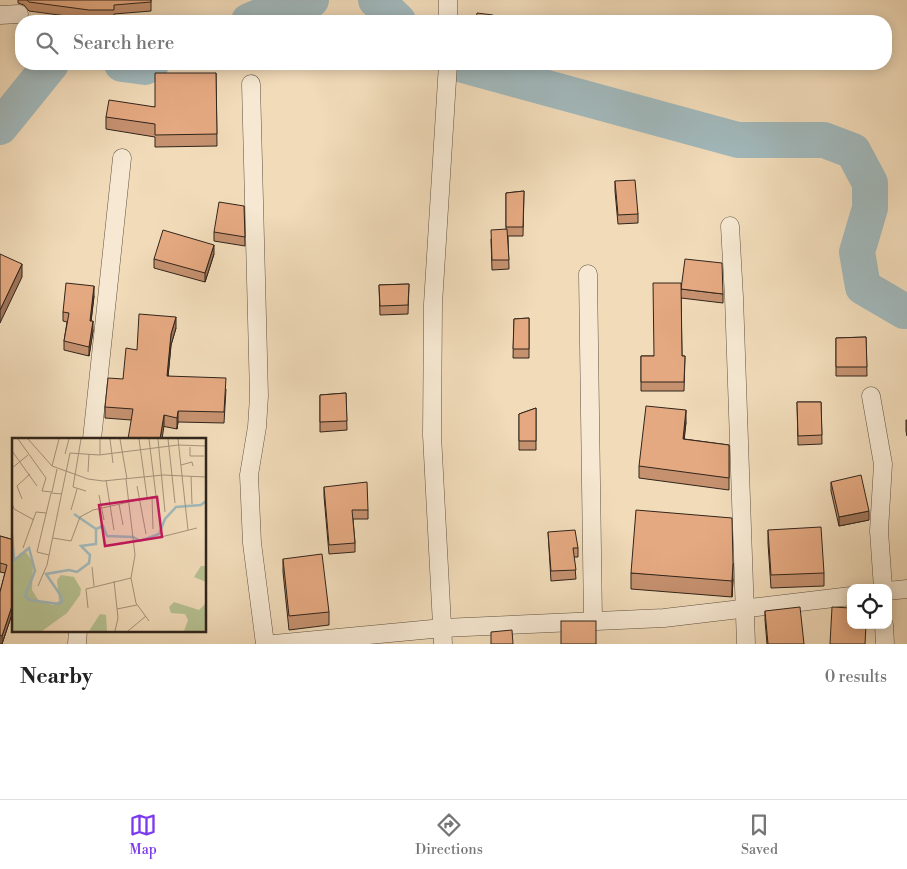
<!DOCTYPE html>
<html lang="en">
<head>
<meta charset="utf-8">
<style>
  :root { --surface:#fff; --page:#f6f6f6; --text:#222; --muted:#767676; --line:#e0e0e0; --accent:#7c3aed }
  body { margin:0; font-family:"Libre Bodoni",serif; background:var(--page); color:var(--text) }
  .controls { position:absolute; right:15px; bottom:15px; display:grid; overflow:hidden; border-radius:10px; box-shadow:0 2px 12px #0003 }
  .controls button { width:45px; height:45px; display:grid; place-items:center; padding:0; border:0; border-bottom:1px solid var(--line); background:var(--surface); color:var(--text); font:25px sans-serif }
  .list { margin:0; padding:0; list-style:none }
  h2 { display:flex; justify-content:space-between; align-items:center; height:65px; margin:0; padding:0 20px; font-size:21px }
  h2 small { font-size:16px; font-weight:400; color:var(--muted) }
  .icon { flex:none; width:28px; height:28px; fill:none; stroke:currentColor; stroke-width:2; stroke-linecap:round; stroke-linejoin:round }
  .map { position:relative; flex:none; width:907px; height:644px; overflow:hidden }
  .search { position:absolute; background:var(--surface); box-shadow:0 2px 12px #0003; left:15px; right:15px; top:15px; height:55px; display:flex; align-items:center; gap:12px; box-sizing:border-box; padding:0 18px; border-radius:20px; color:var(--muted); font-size:19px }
  .sheet { height:155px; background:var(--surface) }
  nav { display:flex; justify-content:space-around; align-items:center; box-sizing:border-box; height:70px; border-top:1px solid var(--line); background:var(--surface); font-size:14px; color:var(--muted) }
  nav a { display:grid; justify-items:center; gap:2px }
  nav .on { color:var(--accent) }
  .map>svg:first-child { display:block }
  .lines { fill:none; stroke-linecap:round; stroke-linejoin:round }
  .river { stroke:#a1b8bb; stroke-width:36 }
  .minor-casing { stroke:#615242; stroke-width:19 }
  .minor { stroke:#f6e8d2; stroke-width:18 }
  .wall { fill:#c5916f; stroke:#31251b }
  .shaded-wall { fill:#a0765a; stroke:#31251b }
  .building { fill:#e5a981; stroke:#31251b }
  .inset-river { fill:none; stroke:#a1b8bb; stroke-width:2.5 }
  .inset-road { fill:none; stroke:#a4927a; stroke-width:1 }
  .view { fill:#c2185b; fill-opacity:0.15; stroke:#c2185b; stroke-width:2.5 }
  .inset-edge { fill:none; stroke:#31251b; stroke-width:2.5 }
</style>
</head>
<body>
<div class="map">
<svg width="907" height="644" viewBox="0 0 907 644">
  <rect width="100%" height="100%" fill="#f1dbb9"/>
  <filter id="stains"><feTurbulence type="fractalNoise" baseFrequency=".004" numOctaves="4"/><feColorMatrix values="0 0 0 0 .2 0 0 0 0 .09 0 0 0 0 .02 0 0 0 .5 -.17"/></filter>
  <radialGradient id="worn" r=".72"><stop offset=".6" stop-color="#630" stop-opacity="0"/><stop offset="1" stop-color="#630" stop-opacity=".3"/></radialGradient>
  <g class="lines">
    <g class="river">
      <polyline points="376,0 398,21"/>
      <polyline points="249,21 287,5 311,0"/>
      <polyline points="122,64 145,67 151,64"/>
      <polyline points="459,64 738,140 824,140 853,151 870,183 870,208 857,252 863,287 904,311 907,310"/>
      <polyline points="0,127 51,64"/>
    </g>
    <defs>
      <g id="minor">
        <polyline points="448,0 448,21"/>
        <polyline points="0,15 19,14"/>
        <polyline points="251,84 259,396 257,427 249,475 252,543 265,644"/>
        <polyline points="730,226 734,297 746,644"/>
        <polyline points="588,274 593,621"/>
        <polyline points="871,396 883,464 879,531 883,588"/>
        <polyline points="92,439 122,158"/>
        <polyline points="888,591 907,589"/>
        <polyline points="884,625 885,644"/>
        <polyline points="77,644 78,630"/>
        <polyline points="274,644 443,628 664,618 851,596"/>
        <polyline points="443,644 432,435 433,304 448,64"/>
      </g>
    </defs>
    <use href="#minor" class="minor-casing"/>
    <use href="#minor" class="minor"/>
  </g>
  <g class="wall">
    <polygon points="18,0 151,0 151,11 114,14 114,19 89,19 29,11 24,5 18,3"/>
    <polygon points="683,64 705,64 705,67"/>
    <polygon points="216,73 217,146 155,147 155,137 106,129 106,117 155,107"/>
    <polygon points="615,181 638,214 638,223 618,224 615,191"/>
    <polygon points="524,191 523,236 508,236 509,269 492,270 491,239 506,229 506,193"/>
    <polygon points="244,206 245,246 214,241 214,232"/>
    <polygon points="214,254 205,282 154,268 154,259"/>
    <polygon points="409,284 408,314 380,315 379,285"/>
    <polygon points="681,289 723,294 723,303 681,298 682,356 685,356 684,391 641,391 641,356 654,356"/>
    <polygon points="94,296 91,321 93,331 89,356 64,350 64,341 67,322 63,321 63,312"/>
    <polygon points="529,318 529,358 513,358 514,319"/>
    <polygon points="176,328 171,345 168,376 226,389 224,423 178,422 177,429 131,420 105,418 105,407 123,379 137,350"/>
    <polygon points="866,337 867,376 836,376 836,338"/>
    <polygon points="346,393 347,430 320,432 320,395"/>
    <polygon points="797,402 821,402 822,444 798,445"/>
    <polygon points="536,408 536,450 519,450 519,414"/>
    <polygon points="906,420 907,420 907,436 906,431"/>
    <polygon points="686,422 684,439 729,445 729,490 639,478 639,466"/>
    <polygon points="831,482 869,520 839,526 831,491"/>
    <polygon points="324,487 368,510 368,519 353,519 355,543 355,552 329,554 324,496"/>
    <polygon points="768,530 824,573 824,586 771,588 768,543"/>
    <polygon points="548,532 578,548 578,557 574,557 576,579 551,581"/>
    <polygon points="0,536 14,540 14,608 2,644 0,644 0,592 5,573 0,572"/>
    <polygon points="283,559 329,612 329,625 289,630 283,572"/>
    <polygon points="631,573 733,579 732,597 631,589"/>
    <polygon points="765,611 804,644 767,644 765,620"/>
  </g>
  <g class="shaded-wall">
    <polygon points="214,245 214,254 205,282 205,273"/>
    <polygon points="22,264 22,277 0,323 0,310"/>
    <polygon points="94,286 94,296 90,330 90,321"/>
    <polygon points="176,317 176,328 171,345 167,387 167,376 171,334"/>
    <polygon points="93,321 93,331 89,356 89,347"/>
    <polygon points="686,410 686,422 683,451 683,439"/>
    <polygon points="178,411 178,422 177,429 177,418"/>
    <polygon points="164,415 164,426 162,439 160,439"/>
    <polygon points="869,511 869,520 839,526 839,517"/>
    <polygon points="733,563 733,579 732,597 732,581"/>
    <polygon points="14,600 14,608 2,644 2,636"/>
  </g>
  <g class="building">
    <polygon points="27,0 151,0 151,2 114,5 114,10 89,10 29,2"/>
    <polygon points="477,13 493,15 493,21 476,21"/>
    <polygon points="155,73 216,73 217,134 155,135 155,124 106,117 109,100 155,107"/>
    <polygon points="635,180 638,214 618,215 615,181"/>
    <polygon points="524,191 523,227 506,227 506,193"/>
    <polygon points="219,202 244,206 245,237 214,232"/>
    <polygon points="507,229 509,260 492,260 491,230"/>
    <polygon points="163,230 214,245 205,273 154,259"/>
    <polygon points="0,254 22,264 0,310"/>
    <polygon points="685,259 722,263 723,294 681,289"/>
    <polygon points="66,283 94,286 90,321 93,321 89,347 64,341 69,313 63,312"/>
    <polygon points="653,283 681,283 682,356 685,356 684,382 641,382 641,356 654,356"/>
    <polygon points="409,284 408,305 380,306 379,285"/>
    <polygon points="139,314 176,317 171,334 167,376 226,378 224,412 178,411 177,418 164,415 160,439 128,439 133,409 105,407 108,378 123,379 126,348 137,350"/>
    <polygon points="529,318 529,349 513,349 514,319"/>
    <polygon points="866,337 867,367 836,367 836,338"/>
    <polygon points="346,393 347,421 320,422 320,395"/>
    <polygon points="797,402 821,402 822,435 798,436"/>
    <polygon points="646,406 686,410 683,439 729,445 729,478 639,466"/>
    <polygon points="536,408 536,441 519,441 519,414"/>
    <polygon points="861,475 869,511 839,517 831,482"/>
    <polygon points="367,482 368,510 352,510 355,543 329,545 324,487"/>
    <polygon points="636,510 732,518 733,563 732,581 631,573"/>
    <polygon points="821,527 824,573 771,575 768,530"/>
    <polygon points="575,530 578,548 573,548 576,570 551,571 548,532"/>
    <polygon points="0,536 14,540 14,600 2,636 0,635 0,592 7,565 0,563"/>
    <polygon points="322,554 329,612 289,616 283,559"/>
    <polygon points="800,607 804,644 768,644 765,611"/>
    <polygon points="832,607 851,608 851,625 866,625 865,644 830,644"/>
    <rect x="561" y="621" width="35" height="23"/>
    <polygon points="512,630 513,644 491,644 491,632"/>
  </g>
  <g transform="translate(12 438)">
    <rect width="194" height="194" fill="#f1dbb9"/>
    <path d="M14 114 21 125 20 152 27 163 41 167 47 163 45 142 49 137 62 139 69 151 68 157 55 175 30 193H0V127L8 115ZM189 128H194V144L182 139ZM162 164 187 172 194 165V193H172L176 182 173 176 159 175 157 169ZM88 176 94 177 95 193H77Z" fill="#b6c192"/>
    <path class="inset-river" d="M62 76 84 91M0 96 2 121M0 124 17 110 23 133 13 158 18 162 47 166 50 164 49 158 34 136 57 132 65 134 77 125 78 117 69 108 84 106V91L91 88 95 98 121 99 128 103 147 96 153 81 164 69 189 67 194 63"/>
    <path class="inset-road" d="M6 1 34 40 30 53 40 54 45 31M16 1 40 28 76 41 91 43 151 37 194 39M69 1 61 49 74 53M98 1 101 25M108 1 115 41M127 1 135 59M146 1 153 74M156 1 163 65M166 1 176 92M178 9V18H192M0 13 25 48M53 16 57 1M88 17V1M169 27 180 24 181 28M40 28 47 1M0 30 16 17M76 34 77 16M179 38 180 66M114 41 123 117 119 140 124 165 137 183M94 42 102 92M125 48 134 96M87 57 92 82M140 59 141 91M10 61 5 48 18 36M0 65 2 71 22 82M107 66 111 87M59 72 65 51M149 99 185 90M41 100 59 103 68 79 81 72 144 58 137 1M11 110 24 74 34 75M37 117 25 114 39 55 50 56M80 129 82 148M102 143 106 180 103 193M26 148 35 127 58 15 87 17 166 7 194 8M76 170 74 151 119 140M105 171 125 167M116 193 134 178"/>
    <path class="view" d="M145 59 150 99 93 108 87 67Z"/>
    <rect width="194" height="194" class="inset-edge"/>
  </g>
  <rect width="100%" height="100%" filter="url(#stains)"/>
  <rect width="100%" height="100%" fill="url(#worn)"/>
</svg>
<div class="controls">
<button><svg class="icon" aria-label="locate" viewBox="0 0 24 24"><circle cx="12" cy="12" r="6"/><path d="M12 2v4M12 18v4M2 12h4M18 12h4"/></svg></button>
</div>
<div class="search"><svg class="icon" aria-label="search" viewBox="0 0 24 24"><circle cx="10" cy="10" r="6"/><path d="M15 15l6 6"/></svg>Search here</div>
</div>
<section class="sheet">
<h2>Nearby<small>0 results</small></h2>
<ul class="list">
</ul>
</section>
<nav>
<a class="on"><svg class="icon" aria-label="map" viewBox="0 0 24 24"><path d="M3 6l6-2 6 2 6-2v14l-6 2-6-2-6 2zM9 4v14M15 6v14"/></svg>Map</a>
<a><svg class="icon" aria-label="directions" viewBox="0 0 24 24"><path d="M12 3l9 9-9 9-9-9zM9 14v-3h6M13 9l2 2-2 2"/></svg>Directions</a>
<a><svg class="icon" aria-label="saved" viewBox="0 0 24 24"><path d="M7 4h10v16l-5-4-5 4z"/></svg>Saved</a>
</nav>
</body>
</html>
